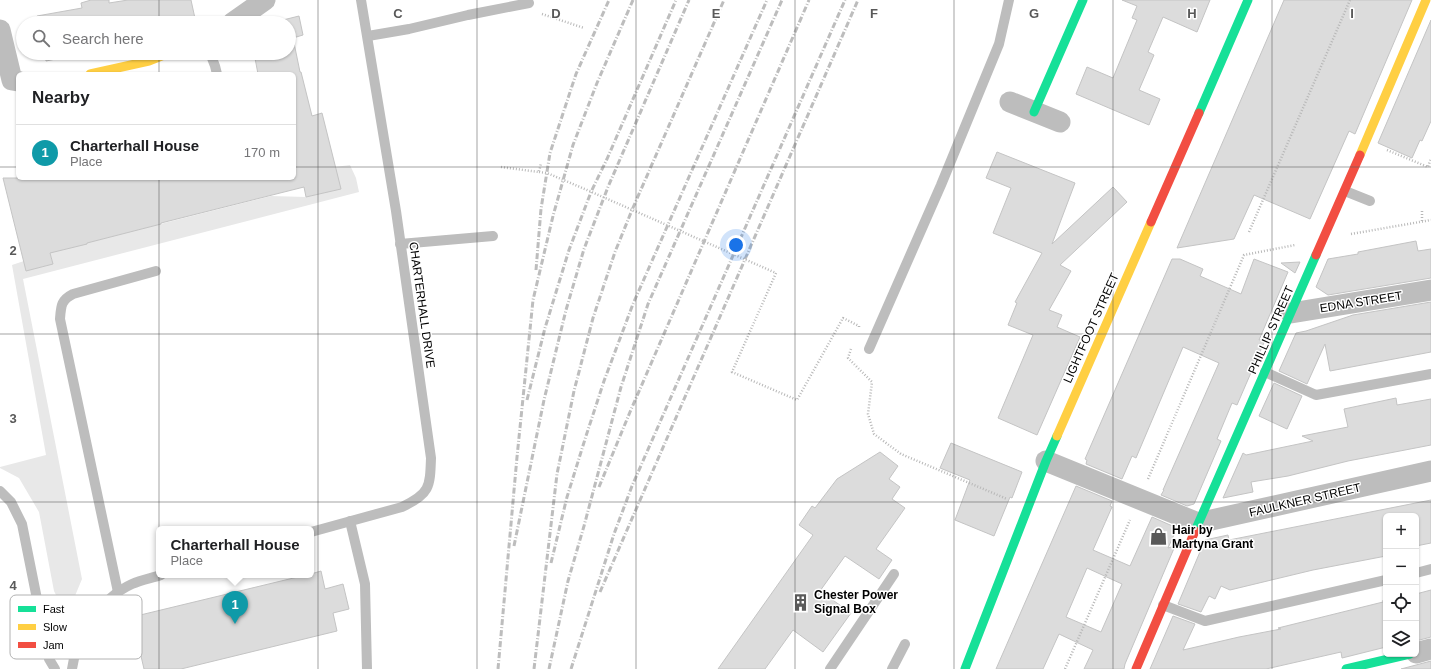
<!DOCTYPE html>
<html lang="en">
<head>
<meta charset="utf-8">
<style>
  :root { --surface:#fff; --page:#f2f2f2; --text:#202124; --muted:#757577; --line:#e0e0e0; --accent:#0f766e }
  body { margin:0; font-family:Arial,sans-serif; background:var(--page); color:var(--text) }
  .controls { position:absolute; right:12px; bottom:12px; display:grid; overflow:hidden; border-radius:6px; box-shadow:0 1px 3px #0004 }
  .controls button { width:36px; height:36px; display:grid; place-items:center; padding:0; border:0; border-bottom:1px solid var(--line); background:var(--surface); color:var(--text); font:20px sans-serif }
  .you { position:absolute; left:736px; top:245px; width:14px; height:14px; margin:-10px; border:3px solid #fff; border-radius:50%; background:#1a73e8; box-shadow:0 0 0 6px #1a73e833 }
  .badge { display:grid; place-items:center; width:26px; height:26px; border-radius:50%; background:var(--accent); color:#fff; font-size:13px; font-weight:700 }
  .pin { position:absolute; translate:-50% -33px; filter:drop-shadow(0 1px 2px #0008) }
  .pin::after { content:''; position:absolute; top:21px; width:14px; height:12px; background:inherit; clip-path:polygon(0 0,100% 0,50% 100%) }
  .popup { position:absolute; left:156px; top:526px; width:158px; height:52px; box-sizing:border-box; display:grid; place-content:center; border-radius:6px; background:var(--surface); filter:drop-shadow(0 1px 3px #0005); font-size:13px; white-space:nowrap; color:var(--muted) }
  .popup b { font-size:15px; color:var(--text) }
  .popup::after { content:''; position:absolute; left:50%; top:100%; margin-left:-8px; border:8px solid transparent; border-top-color:var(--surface) }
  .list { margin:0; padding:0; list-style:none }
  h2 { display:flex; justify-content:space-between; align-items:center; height:52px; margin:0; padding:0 16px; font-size:17px }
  h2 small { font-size:13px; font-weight:400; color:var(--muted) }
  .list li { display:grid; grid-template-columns:26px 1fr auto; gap:12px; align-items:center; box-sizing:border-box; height:56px; padding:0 16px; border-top:1px solid var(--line) }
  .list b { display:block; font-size:15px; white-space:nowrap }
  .list p { margin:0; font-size:13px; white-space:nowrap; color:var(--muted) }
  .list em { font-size:13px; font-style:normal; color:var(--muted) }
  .icon { flex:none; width:22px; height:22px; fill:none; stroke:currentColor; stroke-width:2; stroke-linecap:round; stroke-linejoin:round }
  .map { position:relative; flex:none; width:1431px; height:669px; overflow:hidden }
  .search { position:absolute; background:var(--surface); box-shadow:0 1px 3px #0004; left:16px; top:16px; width:280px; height:44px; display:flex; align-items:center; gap:10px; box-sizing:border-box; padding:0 14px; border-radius:22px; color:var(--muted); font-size:15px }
  .panel { position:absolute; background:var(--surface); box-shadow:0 1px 3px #0004; left:16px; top:72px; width:280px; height:108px; border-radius:6px }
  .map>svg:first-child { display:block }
  .green { fill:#e8e8e8 }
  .building { fill:#dcdcdc; stroke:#c4c4c4; fill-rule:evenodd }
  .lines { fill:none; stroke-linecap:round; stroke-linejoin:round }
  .path { stroke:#b8b8b8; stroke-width:2.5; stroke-dasharray:1 2; stroke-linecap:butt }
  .lane { stroke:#bdbdbd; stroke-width:10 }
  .street { stroke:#bdbdbd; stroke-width:21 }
  .fast { stroke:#16e098; stroke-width:9 }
  .slow { stroke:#ffcf43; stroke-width:9 }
  .jam { stroke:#f24e42; stroke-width:9 }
  .rail { stroke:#bdbdbd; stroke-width:3; stroke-dasharray:6 2 1 2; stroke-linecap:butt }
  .grid { fill:none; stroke:#595959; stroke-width:1; stroke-opacity:0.55 }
  .labels { text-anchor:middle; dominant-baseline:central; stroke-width:3; stroke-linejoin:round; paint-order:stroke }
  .street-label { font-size:12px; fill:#000; stroke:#fff }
  .poi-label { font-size:12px; font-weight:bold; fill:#000; stroke:#fff; text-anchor:start }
  .key { fill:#fff; stroke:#b2b2b2; stroke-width:1 }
  .key-label { font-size:11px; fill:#000 }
  .grid-label { font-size:13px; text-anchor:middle; font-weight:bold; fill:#595959; stroke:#fff; stroke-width:3; stroke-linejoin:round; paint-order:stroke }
</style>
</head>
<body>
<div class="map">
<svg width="1431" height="669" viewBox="0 0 1431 669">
  <rect width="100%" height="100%" fill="#fff"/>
  <polygon class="green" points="350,165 356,178 359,192 23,279 82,579 72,603 61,605 54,591 39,512 19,478 0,468 0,467 46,455 12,265 24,261 26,271 53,264 50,252 271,196 306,197 340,189 335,167"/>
  <g class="building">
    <polygon points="91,0 109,0 109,3 128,0 191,0 196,23 39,23 37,16 82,8 81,3"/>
    <polygon points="1122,0 1210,0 1197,32 1163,17 1148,52 1154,55 1139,90 1160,99 1149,125 1076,94 1087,67 1113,78 1137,20 1132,18 1137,6"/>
    <polygon points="1284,0 1412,0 1355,134 1349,131 1310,219 1254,195 1234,239 1177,248"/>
    <polygon points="299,16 303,35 293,38 300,72 301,72 312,116 322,113 341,189 306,197 304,187 161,223 161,224 87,243 87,244 50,253 53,264 26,271 3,178 294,178 294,74 258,74 254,53 289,53 289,23 271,23"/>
    <polygon points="1431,20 1431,121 1422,141 1420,140 1412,158 1378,143"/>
    <polygon points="45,53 75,53 75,55 46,61"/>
    <polygon points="997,152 1075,183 1052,244 1113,187 1127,202 1060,265 1071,271 1049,310 1062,315 1057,327 1080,337 1037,435 998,418 1033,335 1008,325 1017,303 1015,302 1042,253 993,233 1011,188 986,178"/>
    <polygon points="1416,241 1418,251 1431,249 1431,278 1328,295 1316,287 1328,259 1358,254 1358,252"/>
    <polygon points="1172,259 1180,259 1203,269 1200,276 1241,294 1254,259 1288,272 1259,340 1266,338 1237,405 1232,403 1217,439 1221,441 1194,504 1187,506 1161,495 1164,490 1163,490 1219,363 1183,347 1136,458 1132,456 1122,479 1086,464 1087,460 1085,459"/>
    <polygon points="1300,262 1295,273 1281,263"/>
    <polygon points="1431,302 1431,352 1330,371 1325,344 1307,384 1279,371 1296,333 1306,331 1353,315"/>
    <polygon points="1274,383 1302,396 1287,429 1259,416"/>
    <polygon points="1396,398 1397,405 1431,399 1431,445 1348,461 1288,476 1251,482 1253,492 1223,498 1243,453 1246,455 1313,441 1302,436 1348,427 1344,409"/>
    <polygon points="951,443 1022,472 1012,498 1010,497 994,536 955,520 970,480 940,468"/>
    <polygon points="880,452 898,466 889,479 900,487 892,499 905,508 876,549 892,560 879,579 845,556 820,591 851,613 823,652 793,630 765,669 718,669 813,535 799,525 812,506 815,508 837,479"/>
    <path d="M1076 486 1112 501 1110 506 1112 507 1093 550 1130 566 1152 517 1177 528 1168 548 1175 546 1125 664 1124 669H1084L1093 650 1059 634 1043 669H996ZM1087 568 1122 584 1101 632 1066 617Z"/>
    <polygon points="1431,500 1431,543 1416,546 1416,516 1386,516 1386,556 1313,570 1230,590 1221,586 1215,599 1209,596 1201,612 1178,604 1205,540 1228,535 1229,540"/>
    <polygon points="321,571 325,589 343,584 349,609 333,613 337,631 181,669 144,669 132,617 306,575 311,575 311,574"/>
    <polygon points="1431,590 1431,637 1416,641 1416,594"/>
    <polygon points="1383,600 1386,600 1386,647 1342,658 1341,652 1266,669 1150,669 1173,616 1195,624 1183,650 1239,637 1281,629 1278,628 1383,602"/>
    <polygon points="1431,661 1431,669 1401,669"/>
  </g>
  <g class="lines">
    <g class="path">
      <polyline points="542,14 584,28"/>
      <polyline points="1387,150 1428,167 1431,158"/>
      <polyline points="501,167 539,172 541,163"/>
      <polyline points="539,172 547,173 587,190 776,273 732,372 797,400 843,318 859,326 859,328"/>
      <polyline points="1422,221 1422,209"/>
      <polyline points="1249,232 1350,0"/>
      <polyline points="1351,234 1431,220"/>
      <polyline points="851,349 848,358 872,382 868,414 874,434 901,454 1007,499"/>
      <polyline points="1148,479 1244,255 1295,245"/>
      <polyline points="1065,669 1130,520"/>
    </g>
    <g class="lane">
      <polyline points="368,36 409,29 468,15 529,3"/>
      <polyline points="210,53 215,66 217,74"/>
      <polyline points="1345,191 1370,201"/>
      <polyline points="400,244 493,236"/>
      <polyline points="869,349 941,185 999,44 1009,0"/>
      <polyline points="1265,372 1316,395 1431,374"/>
      <polyline points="0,491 11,502 22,524 49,659 55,669"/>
      <polyline points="350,521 365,584 367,669"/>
      <path d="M311 532 402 507C430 494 430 487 431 458L396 211 361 0"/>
      <polyline points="1416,573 1431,569"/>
      <path d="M118 592 60 319C61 306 61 300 73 294L156 271"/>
      <polyline points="1163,605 1205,621 1386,580"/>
      <path d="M72 669C76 636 101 598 132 584 141 580 152 578 161 575"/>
      <polyline points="830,669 894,574"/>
      <polyline points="892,669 905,644"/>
    </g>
    <g class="street">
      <polyline points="232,23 265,0"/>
      <polyline points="0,30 12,80 18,81"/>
      <polyline points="1010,102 1060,122"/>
      <polyline points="1291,313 1431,290"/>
      <polyline points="1046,461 1198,523 1431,471"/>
      <polyline points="1416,653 1431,649"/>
    </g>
    <g class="fast">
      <polyline points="1034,112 1083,0"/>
      <polyline points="1199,113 1248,0"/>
      <polyline points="1195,531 1316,255"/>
      <polyline points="965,669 1046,461 1057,436"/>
      <polyline points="1346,669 1410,654"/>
    </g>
    <g class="slow">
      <polyline points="90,74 149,61 169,53"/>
      <polyline points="1360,155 1426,0"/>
      <polyline points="1057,436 1151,222"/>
    </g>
    <g class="jam">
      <polyline points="1151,222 1199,113"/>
      <polyline points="1316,255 1360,155"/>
      <polyline points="1136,669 1195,531"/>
    </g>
    <g class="rail">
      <polyline points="536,270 541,209 550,153 576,74 609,0"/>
      <polyline points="527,400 545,328 569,250 591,192 607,159 676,0"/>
      <polyline points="599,487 630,412 809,0"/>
      <polyline points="514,546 544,400 566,310 584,249 608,187 689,0"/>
      <polyline points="551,563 567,497 586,436 604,381 633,304 767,0"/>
      <polyline points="600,592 858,0"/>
      <polyline points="498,669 517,457 533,300 553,216 573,145 597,83 633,0"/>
      <polyline points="534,669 557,474 574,391 593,318 615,252 632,210 724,0"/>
      <polyline points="549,669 568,581 584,526 621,387 648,304 782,0"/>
      <polyline points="571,669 614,534 632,486 845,0"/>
    </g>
  </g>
  <path class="grid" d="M159 0V23M318 0V669M477 0V669M636 0V669M795 0V669M954 0V669M1113 0V669M1272 0V669M159 53V74M0 167H18M294 167H1431M159 178V669M0 334H1431M0 502H1431"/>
  <defs>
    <symbol id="shop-bare" viewBox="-9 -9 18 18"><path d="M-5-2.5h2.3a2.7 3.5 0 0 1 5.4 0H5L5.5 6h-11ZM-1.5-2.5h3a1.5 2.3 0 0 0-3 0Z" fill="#595959" stroke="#fff" stroke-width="2.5" paint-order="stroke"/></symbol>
    <symbol id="building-bare" viewBox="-9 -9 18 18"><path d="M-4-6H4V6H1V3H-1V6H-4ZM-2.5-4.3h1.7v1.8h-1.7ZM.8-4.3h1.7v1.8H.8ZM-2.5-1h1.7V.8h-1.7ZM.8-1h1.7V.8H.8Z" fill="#595959" stroke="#fff" stroke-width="2.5" paint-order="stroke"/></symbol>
  </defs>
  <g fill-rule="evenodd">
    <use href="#shop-bare" x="1146" y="524" width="25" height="25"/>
    <use href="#building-bare" x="788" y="590" width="25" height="25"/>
  </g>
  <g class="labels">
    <g class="street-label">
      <text transform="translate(1361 302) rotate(-9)">EDNA STREET</text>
      <text transform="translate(422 305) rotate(82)">CHARTERHALL DRIVE</text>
      <text transform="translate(1091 328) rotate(-66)">LIGHTFOOT STREET</text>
      <text transform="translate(1271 330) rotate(-66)">PHILLIP STREET</text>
      <text transform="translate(1305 500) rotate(-13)">FAULKNER STREET</text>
    </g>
    <g class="poi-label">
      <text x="1172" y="530">Hair by<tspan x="1172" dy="14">Martyna Grant</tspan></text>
      <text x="814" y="595">Chester Power<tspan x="814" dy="14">Signal Box</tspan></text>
    </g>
  </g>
  <rect x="10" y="595" width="132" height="64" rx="6" class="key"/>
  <rect x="18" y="606" width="18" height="6" fill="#16e098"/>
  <rect x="18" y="624" width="18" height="6" fill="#ffcf43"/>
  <rect x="18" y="642" width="18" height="6" fill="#f24e42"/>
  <g class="key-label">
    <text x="43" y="613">Fast</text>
    <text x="43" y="631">Slow</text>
    <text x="43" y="649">Jam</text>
  </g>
  <g class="grid-label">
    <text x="398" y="18">C</text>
    <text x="556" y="18">D</text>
    <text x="716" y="18">E</text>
    <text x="874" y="18">F</text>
    <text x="1034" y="18">G</text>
    <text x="1192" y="18">H</text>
    <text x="1352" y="18">I</text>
    <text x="13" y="255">2</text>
    <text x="13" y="423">3</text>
    <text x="13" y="590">4</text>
  </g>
</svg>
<div class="controls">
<button>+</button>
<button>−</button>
<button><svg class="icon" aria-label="locate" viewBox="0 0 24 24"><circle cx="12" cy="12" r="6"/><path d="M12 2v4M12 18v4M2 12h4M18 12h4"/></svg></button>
<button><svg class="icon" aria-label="layers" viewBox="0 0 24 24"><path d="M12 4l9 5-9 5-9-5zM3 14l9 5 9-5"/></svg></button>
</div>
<div class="you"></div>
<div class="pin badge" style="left:235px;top:624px;background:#0f9aa8">1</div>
<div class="popup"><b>Charterhall House</b>Place</div>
<div class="search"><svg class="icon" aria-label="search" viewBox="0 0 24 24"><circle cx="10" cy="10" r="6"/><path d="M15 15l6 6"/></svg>Search here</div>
<section class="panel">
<h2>Nearby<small></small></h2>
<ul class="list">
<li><span class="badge" style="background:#0f9aa8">1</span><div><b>Charterhall House</b><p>Place</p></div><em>170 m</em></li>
</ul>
</section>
</div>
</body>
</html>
